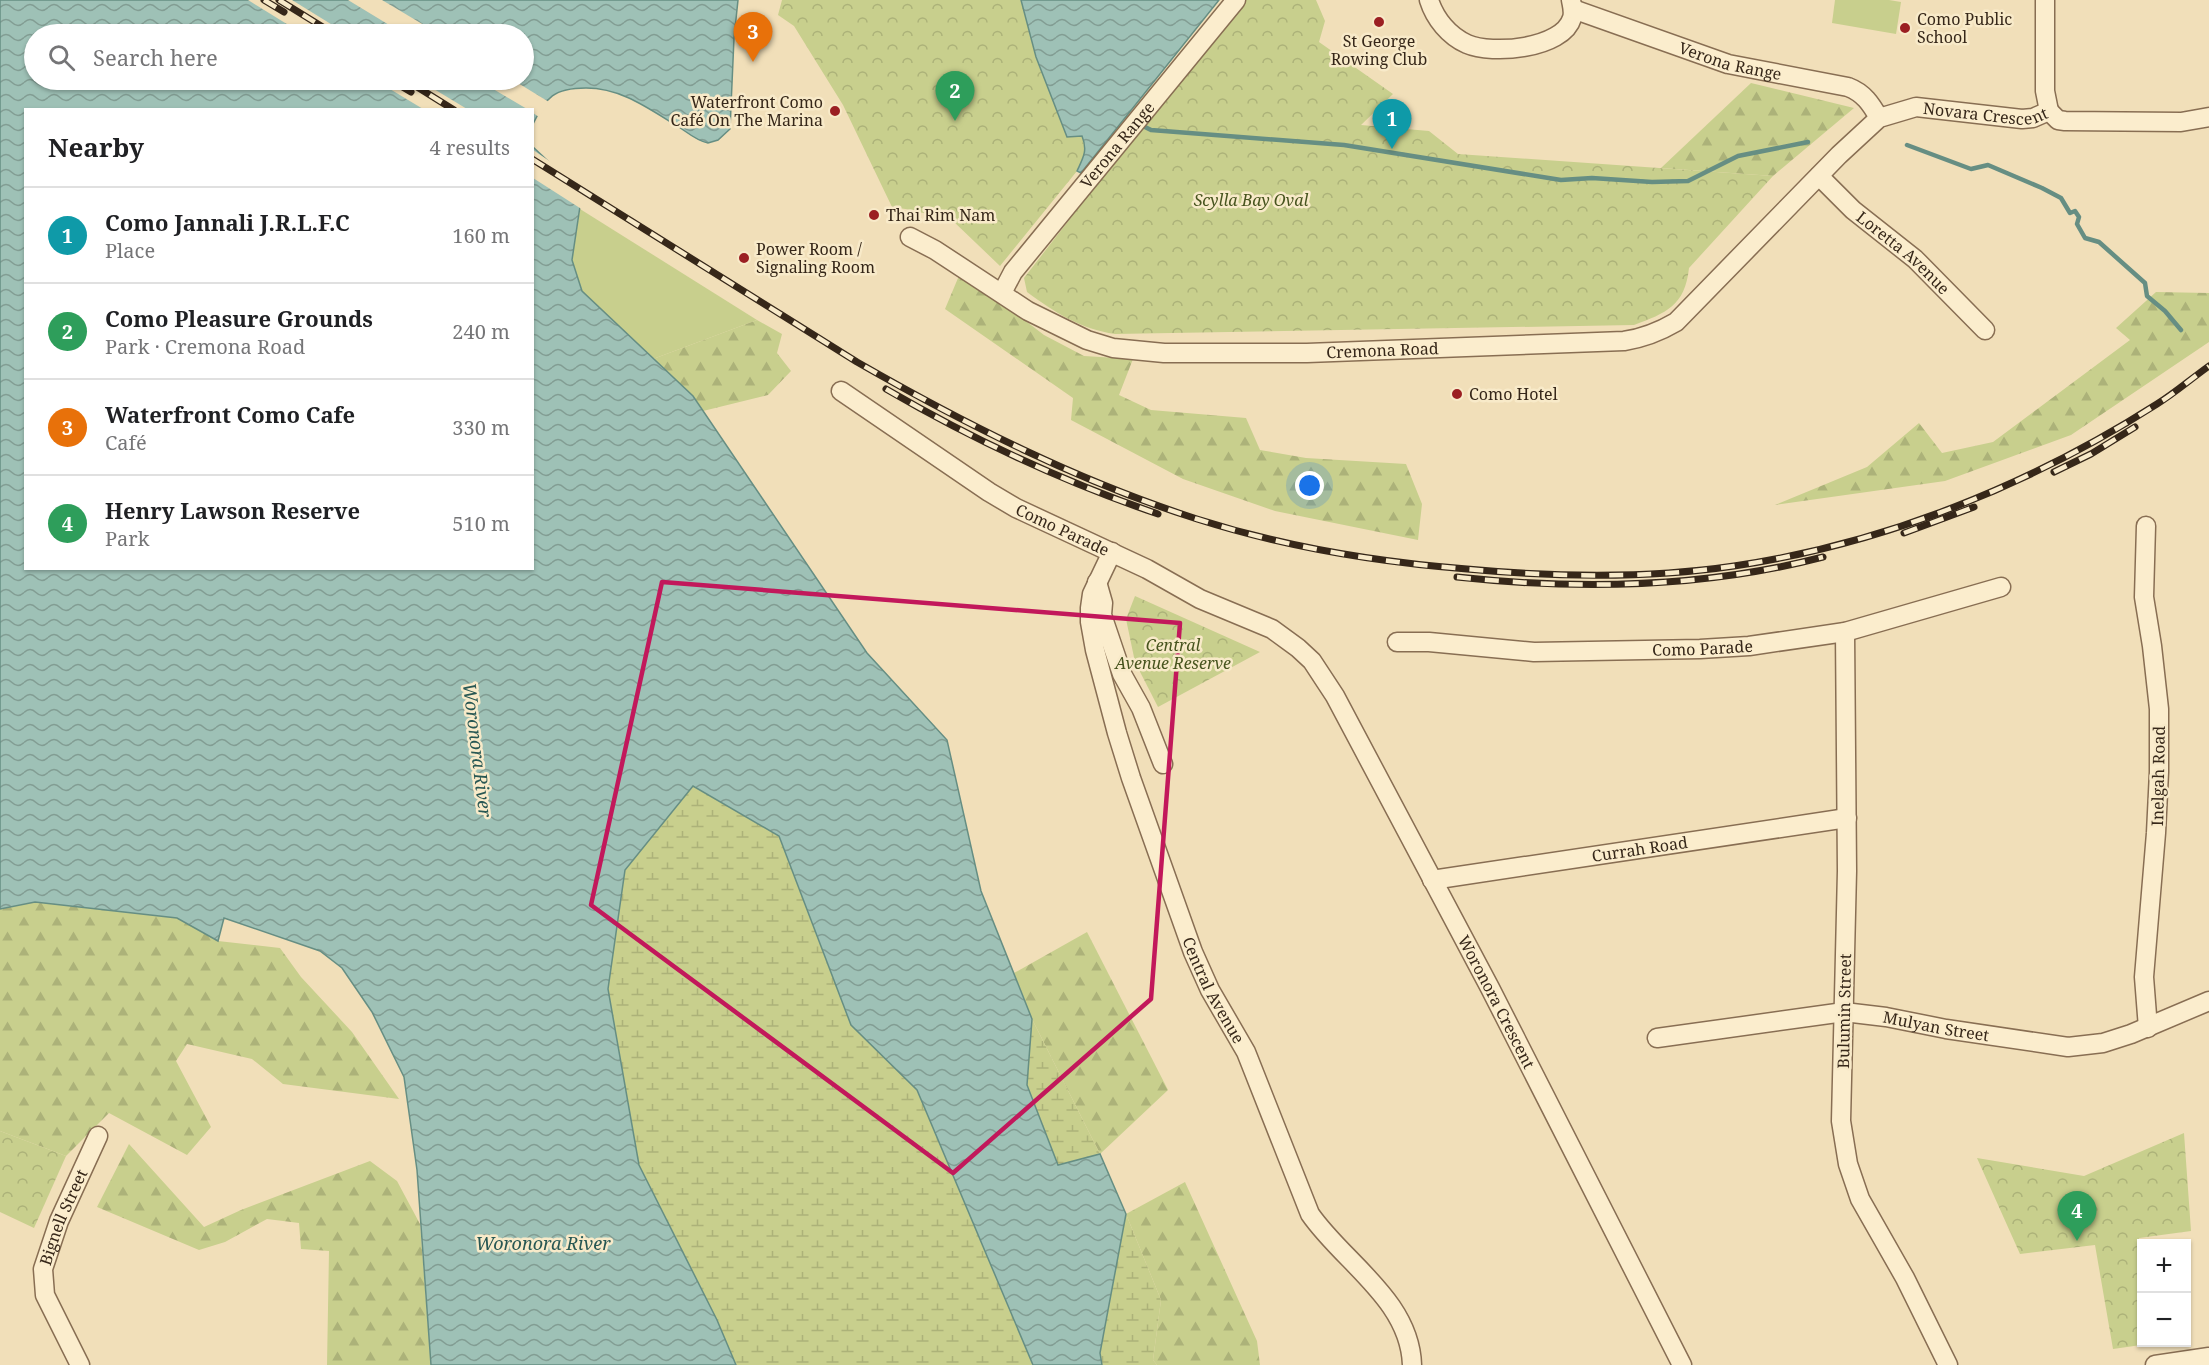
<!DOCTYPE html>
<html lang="en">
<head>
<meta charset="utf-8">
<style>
  :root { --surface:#fff; --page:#f6f6f6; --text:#202124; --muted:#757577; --line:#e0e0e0; --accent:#9b1f22 }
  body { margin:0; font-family:"Noto Serif",serif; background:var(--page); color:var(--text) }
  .controls { position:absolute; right:18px; bottom:18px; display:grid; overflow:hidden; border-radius:0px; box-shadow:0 2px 4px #0004 }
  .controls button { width:54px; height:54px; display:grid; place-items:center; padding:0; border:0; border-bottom:2px solid var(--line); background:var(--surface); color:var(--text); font:30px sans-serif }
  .you { position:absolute; left:1310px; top:486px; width:21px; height:21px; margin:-15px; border:4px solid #fff; border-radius:50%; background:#1a73e8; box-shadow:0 0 0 9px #1a73e833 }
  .badge { display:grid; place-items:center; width:39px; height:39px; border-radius:50%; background:var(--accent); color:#fff; font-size:20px; font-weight:700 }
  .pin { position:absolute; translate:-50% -50px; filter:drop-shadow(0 2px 3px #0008) }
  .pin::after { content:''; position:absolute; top:32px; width:21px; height:18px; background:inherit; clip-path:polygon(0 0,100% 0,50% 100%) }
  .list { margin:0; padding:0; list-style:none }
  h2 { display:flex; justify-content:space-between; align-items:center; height:78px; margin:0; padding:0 24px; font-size:26px }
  h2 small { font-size:20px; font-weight:400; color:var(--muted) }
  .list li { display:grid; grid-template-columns:39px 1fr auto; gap:18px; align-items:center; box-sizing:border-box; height:96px; padding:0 24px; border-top:2px solid var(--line) }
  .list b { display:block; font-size:22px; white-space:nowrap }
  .list p { margin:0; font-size:20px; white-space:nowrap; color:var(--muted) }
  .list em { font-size:20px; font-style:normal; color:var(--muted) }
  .icon { flex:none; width:33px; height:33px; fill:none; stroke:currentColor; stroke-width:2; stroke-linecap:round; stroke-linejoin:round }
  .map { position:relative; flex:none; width:2209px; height:1365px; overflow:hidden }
  .search { position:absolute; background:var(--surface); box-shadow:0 2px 4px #0004; left:24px; top:24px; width:510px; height:66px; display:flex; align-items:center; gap:15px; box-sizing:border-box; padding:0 21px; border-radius:33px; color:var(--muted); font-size:22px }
  .panel { position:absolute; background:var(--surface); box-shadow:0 2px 4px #0004; left:24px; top:108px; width:510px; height:462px; border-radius:0px }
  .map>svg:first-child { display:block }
  .green { fill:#c8cf8d }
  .forest { fill:url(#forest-firs) }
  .wetland { fill:url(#wetland-marsh) }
  .park { fill:url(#park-crowns) }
  .water { fill:url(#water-waves); stroke:#668e83; stroke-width:1.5; fill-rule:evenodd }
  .pier { fill:#f1dfb9 }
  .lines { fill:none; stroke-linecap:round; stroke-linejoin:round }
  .stream { stroke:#668e83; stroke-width:4.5 }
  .minor-casing { stroke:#886e53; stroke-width:21 }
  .minor { stroke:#fbedcd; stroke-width:18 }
  .rail-casing { stroke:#362719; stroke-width:7 }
  .rail { stroke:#f8eac9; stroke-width:4.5; stroke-dasharray:14; stroke-linecap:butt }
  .marked { fill:none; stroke:#c2185b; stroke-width:4.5; stroke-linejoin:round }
  .poi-dot { fill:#9b1f22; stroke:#f8eac9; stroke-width:2 }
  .labels { text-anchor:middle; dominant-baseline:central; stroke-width:5; stroke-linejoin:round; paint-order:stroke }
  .poi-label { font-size:16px; fill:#362719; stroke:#f8eac9; text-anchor:start }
  .street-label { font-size:16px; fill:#362719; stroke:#f8eac9 }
  .park-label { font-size:16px; font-style:italic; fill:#47541e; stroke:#f8eac9 }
  .water-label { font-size:18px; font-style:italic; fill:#275753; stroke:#f8eac9 }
</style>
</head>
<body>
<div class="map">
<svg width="2209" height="1365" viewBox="0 0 2209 1365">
  <defs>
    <pattern id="forest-firs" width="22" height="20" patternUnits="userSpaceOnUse" patternTransform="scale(1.5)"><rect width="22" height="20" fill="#c8cf8d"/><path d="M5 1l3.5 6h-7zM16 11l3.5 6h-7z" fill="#acb279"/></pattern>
    <pattern id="wetland-marsh" width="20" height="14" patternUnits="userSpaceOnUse" patternTransform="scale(1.5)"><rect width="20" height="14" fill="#c8cf8d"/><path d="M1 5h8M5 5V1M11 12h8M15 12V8" fill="none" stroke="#acb279"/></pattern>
    <pattern id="park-crowns" width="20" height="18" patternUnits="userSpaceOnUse" patternTransform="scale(1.5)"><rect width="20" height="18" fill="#c8cf8d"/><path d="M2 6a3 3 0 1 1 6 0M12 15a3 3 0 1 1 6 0" fill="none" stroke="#acb279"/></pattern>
    <pattern id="water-waves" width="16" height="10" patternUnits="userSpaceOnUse" patternTransform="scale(1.5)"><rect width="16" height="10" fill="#9ec1b6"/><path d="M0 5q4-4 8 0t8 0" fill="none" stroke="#829d93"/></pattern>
  </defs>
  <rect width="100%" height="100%" fill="#f1dfb9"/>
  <g class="green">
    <polygon points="1835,0 1889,0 1901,2 1896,34 1832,23"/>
    <polygon points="580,209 757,320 653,359 582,291 572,260"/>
  </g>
  <g class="forest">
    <polygon points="1751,83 1854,108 1773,176 1661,168"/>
    <polygon points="961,271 1044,335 1084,356 1133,359 1119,395 1151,410 1246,418 1260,450 1306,458 1406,464 1422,504 1418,540 1275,511 1183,479 1071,420 1073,398 945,309"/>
    <polygon points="2156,292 2209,293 2209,342 2071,435 1945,481 1775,505 1867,467 1919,423 1942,453 1993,442 2130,340 2116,328"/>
    <polygon points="757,320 782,334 777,353 791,371 768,395 703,411 693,396 653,359"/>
    <polygon points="35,902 177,918 218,941 280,948 301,977 352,1032 399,1099 283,1084 252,1059 187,1044 176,1061 211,1127 187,1155 109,1113 66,1156 0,1131 0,909"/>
    <polygon points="1087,932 1168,1090 1100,1154 1032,1019 1014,973"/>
    <polygon points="129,1144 204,1227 241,1210 370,1161 397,1181 420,1224 431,1365 327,1365 329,1251 301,1249 299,1223 267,1219 225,1242 199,1250 97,1207"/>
    <polygon points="1185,1182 1257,1341 1260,1365 1157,1365 1153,1360 1161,1300 1126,1214"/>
  </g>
  <g class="wetland">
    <polygon points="693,786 779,836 851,1025 917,1090 1033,1365 736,1365 717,1320 639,1165 608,989 625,870"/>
    <polygon points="1032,1019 1100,1154 1058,1165 1027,1085"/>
    <polygon points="1126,1214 1161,1300 1153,1360 1157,1365 1102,1365 1100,1353"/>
  </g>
  <g class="park">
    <polygon points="782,0 1021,0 1036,57 1082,136 1086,152 1077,171 1000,266 953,221 912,210 892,207 843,105 794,26 778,15"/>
    <path d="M1240 0H1316L1325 21 1319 42 1393 94 1361 125 1429 131 1458 154 1773 176 1689 268C1685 306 1666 313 1634 325L1115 334C1080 329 1056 313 1027 292L1024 278Z"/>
    <polygon points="1135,596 1260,652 1158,707 1135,662 1126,619"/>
    <polygon points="0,1131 66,1156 34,1228 0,1212"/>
    <polygon points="2184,1133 2191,1231 2139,1238 2142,1255 2142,1342 2155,1343 2113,1349 2095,1245 2020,1254 1977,1158 2084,1176"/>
  </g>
  <g class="water">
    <path d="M0 0H738L734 38 730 129 718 140 708 143C697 141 688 133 679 127 649 109 622 88 586 88 554 88 546 97 533 124L532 110H26V568H532L533 147 582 193 572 260 582 291 693 396 867 653 947 740 981 891 1032 1019 1027 1085 1058 1165 1100 1154 1126 1214 1100 1353 1102 1365H1033L917 1090 851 1025 779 836 693 786 625 870 608 989 639 1165 717 1320 736 1365H431L417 1170 404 1077 372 1012 342 968 320 951 224 918 218 941 177 918 35 902 0 909ZM34 34H524V80H34Z"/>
    <path d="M1021 0H1219L1081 173 1077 171C1083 158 1088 151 1082 136L1067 137 1036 57Z"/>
  </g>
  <g class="pier">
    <polygon points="248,0 292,0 347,34 303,34"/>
    <polygon points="348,0 382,0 439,34 404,34"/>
    <polygon points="375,80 419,80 467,109 423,109"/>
    <polygon points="478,80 513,80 549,102 539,117 533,113 532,110 527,109"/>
    <polygon points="533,150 557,166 585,191 583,210 533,178"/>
  </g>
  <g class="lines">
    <g class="stream">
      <polyline points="1139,124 1151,130 1344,145 1561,180 1592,178 1652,182 1688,181 1738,156 1808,142"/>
      <polyline points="1907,145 1971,169 1988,165 2042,188 2061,198 2070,213 2075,211 2079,217 2077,224 2085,238 2099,242 2145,283 2147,296 2165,311 2181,330"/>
    </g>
    <defs>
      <g id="minor">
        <path d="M1429 0C1435 19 1449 36 1467 44 1492 55 1563 49 1572 18 1574 12 1572 6 1571 0"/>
        <polyline points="2045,0 2045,91 2049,111"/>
        <path id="s1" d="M1573 9 1728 64 1848 87C1864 93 1871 104 1879 118"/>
        <path id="s2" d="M1819 176 1853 210 1915 259 1985 330"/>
        <path id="s3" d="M910 237 935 250 1028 311 1087 340 1113 348 1164 353H1307L1624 341C1644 338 1659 332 1676 322L1839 155 1879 118 1916 107 2022 119 2033 118 2049 111 2058 120 2065 121 2181 122 2209 117"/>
        <path id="s4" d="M1002 293 1013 272 1236 0"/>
        <path id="s5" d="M841 391 989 492 1016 508 1147 569 1200 599 1272 629 1298 648 1312 661 1335 696 1490 988 1682 1365"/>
        <polyline points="2146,526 2144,597 2152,646 2159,709 2159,772 2156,833 2144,977 2148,1028"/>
        <path id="s6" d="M1112 552 1092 594 1090 608V622L1095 650 1117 733 1131 778 1193 952 1210 990 1246 1052 1310 1214C1343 1262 1410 1300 1412 1365"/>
        <polyline points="1097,582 1103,603 1102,615 1122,674 1141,708 1163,764"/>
        <polyline points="1845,632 1847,871 1841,1121 1848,1164 1860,1199 1905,1278 1948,1365"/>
        <path id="s7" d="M1397 642H1429L1534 652 1700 649 1749 646 1845 632 2001 587"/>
        <path id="s8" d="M1432 880 1847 818"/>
        <path id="s9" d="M1657 1038 1844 1012 1886 1017 1946 1029 2068 1047 2103 1043 2131 1034 2209 1001"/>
        <path id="s10" d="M80 1365 45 1295 43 1269 59 1221 98 1136"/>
        <polyline points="2155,1365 2209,1357"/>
      </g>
    </defs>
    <use href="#minor" class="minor-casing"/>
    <use href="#minor" class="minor"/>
    <defs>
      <g id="rail">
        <polyline points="264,0 284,12"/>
        <polyline points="279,0 334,34"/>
        <polyline points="391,80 411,92"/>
        <polyline points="406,80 454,110"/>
        <path d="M532 159 857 362C965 424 1078 481 1197 519 1285 547 1376 562 1467 569 1555 577 1646 579 1734 566 1884 544 2030 485 2157 404 2175 393 2192 378 2209 366"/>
        <path d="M886 389C972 439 1064 482 1158 514"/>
        <polyline points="2054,472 2091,454 2135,427"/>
        <polyline points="1904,533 1974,507"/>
        <path d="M1457 577C1578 590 1704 588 1823 557"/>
      </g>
    </defs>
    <use href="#rail" class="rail-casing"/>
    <use href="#rail" class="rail"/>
  </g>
  <path class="marked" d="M662 582 1180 623 1151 999 953 1173 591 905Z"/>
  <g class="poi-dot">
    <circle cx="1379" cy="22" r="6"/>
    <circle cx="1905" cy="28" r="6"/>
    <circle cx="835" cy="111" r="6"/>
    <circle cx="874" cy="215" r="6"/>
    <circle cx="744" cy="258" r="6"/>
    <circle cx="1457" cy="394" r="6"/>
  </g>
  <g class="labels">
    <g class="poi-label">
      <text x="1917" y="19">Como Public<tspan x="1917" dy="18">School</tspan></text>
      <text x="1379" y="41" text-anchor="middle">St George<tspan x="1379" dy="18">Rowing Club</tspan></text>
      <text x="823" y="102" text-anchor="end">Waterfront Como<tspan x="823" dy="18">Café On The Marina</tspan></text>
      <text x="886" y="215">Thai Rim Nam</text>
      <text x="756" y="249">Power Room /<tspan x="756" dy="18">Signaling Room</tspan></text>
      <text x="1469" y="394">Como Hotel</text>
    </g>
    <g class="street-label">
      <text stroke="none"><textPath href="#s1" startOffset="166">Verona Range</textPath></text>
      <text stroke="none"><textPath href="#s3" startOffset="1196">Novara Crescent</textPath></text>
      <text stroke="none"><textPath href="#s4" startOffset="188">Verona Range</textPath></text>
      <text stroke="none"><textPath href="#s2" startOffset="114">Loretta Avenue</textPath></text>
      <text stroke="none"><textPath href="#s3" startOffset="502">Cremona Road</textPath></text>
      <text stroke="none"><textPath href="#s5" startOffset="262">Como Parade</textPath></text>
      <text stroke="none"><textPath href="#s7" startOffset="306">Como Parade</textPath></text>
      <text transform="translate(2158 776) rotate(-89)">Inelgah Road</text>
      <text stroke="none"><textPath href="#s8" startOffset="210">Currah Road</textPath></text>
      <text stroke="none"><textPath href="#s6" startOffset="464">Central Avenue</textPath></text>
      <text stroke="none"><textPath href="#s5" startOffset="933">Woronora Crescent</textPath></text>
      <text transform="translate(1844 1011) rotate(-89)">Bulumin Street</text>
      <text stroke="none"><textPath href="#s9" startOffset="282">Mulyan Street</textPath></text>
      <text stroke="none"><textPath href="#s10" startOffset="160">Bignell Street</textPath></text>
    </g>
    <g class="park-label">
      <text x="1251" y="200">Scylla Bay Oval</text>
      <text x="1173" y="645">Central<tspan x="1173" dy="18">Avenue Reserve</tspan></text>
    </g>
    <g class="water-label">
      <text transform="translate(478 750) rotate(83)">Woronora River</text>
      <text x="543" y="1243">Woronora River</text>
    </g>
  </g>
</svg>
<div class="controls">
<button>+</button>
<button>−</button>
</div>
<div class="you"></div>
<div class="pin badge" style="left:1392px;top:149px;background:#0f9aa8">1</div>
<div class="pin badge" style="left:955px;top:121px;background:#2e9e5b">2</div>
<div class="pin badge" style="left:753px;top:62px;background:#e8710a">3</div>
<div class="pin badge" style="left:2077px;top:1241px;background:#2e9e5b">4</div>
<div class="search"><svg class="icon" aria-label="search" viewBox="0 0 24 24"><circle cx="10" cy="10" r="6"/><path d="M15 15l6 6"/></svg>Search here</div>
<section class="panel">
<h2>Nearby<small>4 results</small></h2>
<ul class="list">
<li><span class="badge" style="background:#0f9aa8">1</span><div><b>Como Jannali J.R.L.F.C</b><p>Place</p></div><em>160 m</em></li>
<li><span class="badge" style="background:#2e9e5b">2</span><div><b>Como Pleasure Grounds</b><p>Park · Cremona Road</p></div><em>240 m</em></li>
<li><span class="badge" style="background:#e8710a">3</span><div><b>Waterfront Como Cafe</b><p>Café</p></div><em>330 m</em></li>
<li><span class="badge" style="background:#2e9e5b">4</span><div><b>Henry Lawson Reserve</b><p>Park</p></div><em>510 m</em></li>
</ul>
</section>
</div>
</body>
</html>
